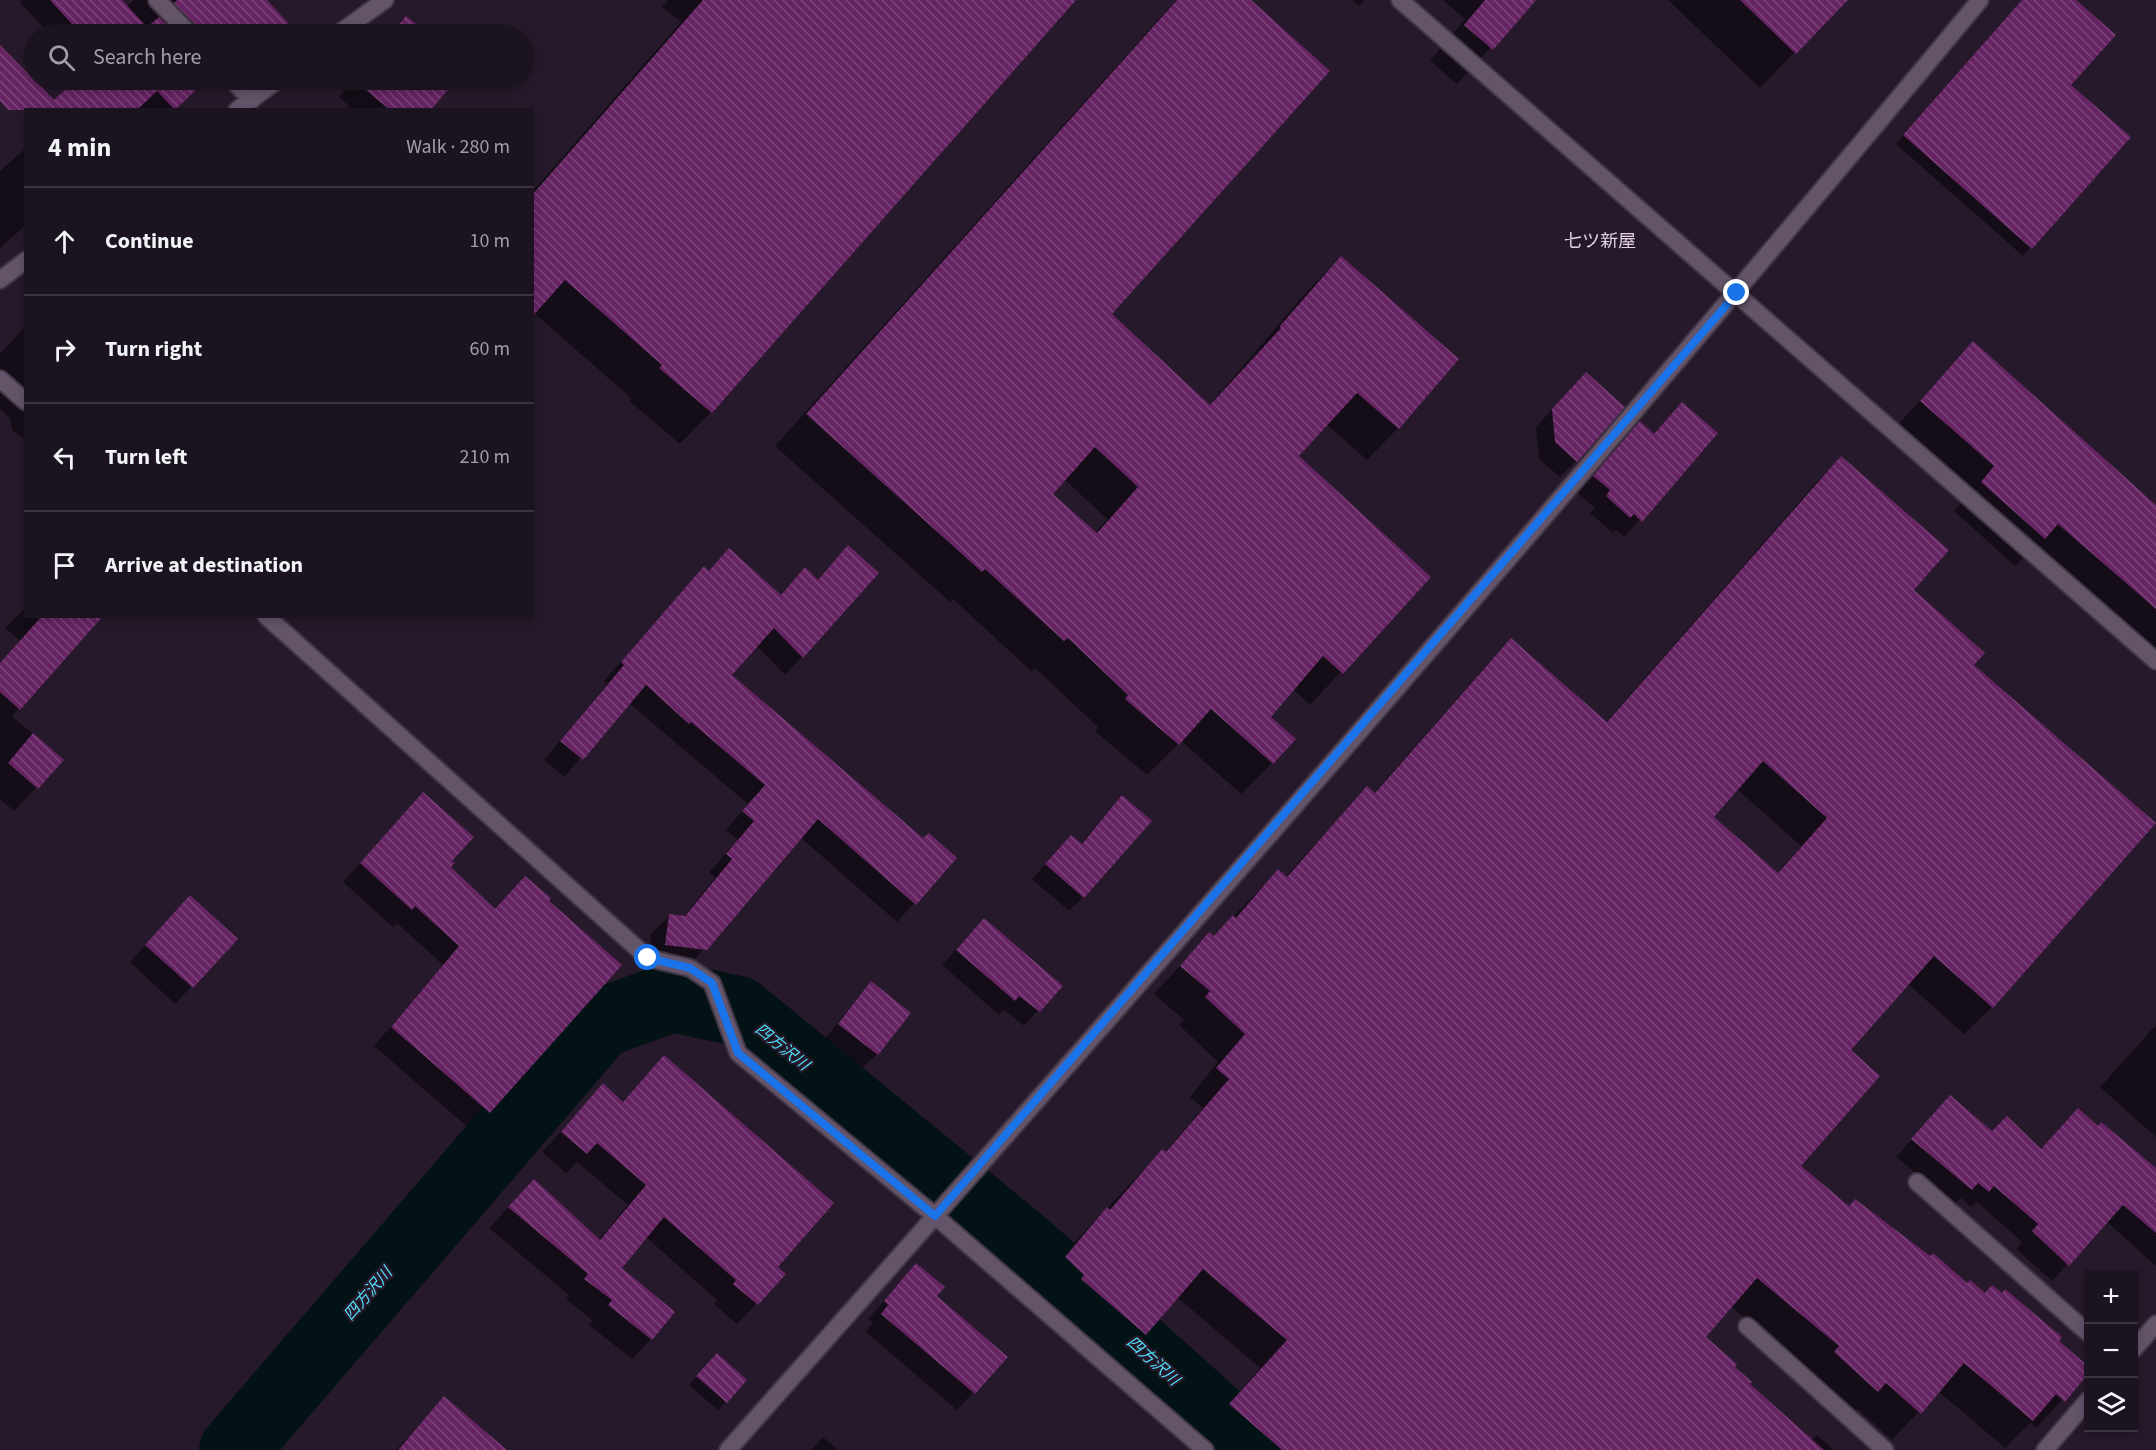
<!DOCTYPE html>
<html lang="en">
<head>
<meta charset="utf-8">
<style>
  :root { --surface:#1c1320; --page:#29202d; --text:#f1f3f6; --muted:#a09ea5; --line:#3a323e }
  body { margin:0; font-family:"Source Sans 3","Noto Sans JP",sans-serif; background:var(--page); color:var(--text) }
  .controls { position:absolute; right:18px; bottom:18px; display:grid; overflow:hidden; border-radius:0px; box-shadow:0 3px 9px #0003 }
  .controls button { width:54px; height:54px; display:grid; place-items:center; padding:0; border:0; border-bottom:2px solid var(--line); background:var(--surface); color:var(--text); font:30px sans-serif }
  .stop { position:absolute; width:18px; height:18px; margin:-14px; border:4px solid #1a73e8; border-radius:50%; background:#fff }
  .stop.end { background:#1a73e8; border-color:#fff; box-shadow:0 2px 6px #0008 }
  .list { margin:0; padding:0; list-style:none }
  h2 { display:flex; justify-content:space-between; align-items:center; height:78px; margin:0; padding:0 24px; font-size:26px }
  h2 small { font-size:20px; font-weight:400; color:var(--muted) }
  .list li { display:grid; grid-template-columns:39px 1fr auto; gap:18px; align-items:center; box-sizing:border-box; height:108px; padding:0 24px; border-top:2px solid var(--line) }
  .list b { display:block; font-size:22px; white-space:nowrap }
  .list em { font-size:20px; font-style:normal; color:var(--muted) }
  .icon { flex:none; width:33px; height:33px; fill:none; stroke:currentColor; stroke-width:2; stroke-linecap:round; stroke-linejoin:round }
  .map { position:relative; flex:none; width:2156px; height:1450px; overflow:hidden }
  .search { position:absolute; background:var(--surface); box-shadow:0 3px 9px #0003; left:24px; top:24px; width:510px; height:66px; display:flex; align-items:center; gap:15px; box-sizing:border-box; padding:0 21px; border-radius:33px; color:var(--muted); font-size:22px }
  .panel { position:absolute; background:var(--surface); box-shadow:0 3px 9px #0003; left:24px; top:108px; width:510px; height:510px; border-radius:0px }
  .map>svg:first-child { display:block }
  .shadow { fill:#0007; fill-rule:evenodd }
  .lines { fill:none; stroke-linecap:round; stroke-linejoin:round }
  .river { stroke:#021215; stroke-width:70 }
  .building { fill:url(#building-back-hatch); fill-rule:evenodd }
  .minor-casing { stroke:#413645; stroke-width:20 }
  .minor { stroke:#63546a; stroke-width:16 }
  .route { stroke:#1a73e8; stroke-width:8 }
  .labels { text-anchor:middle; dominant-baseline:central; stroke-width:4.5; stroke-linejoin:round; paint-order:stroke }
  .water-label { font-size:16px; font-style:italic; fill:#4fdff7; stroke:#26192b }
  .quarter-label { font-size:18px; fill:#e1cfe8; stroke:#26192b }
</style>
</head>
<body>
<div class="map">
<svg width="2156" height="1450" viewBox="0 0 2156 1450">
  <defs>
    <pattern id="building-back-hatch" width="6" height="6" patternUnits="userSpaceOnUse" patternTransform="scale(1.5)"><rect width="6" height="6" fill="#662463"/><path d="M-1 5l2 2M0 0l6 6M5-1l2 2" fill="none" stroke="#7c447a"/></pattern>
  </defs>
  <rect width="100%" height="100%" fill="#26192b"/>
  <g class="shadow">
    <polygon points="22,0 100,0 87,21 71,34 49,34 20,2"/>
    <polygon points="134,0 265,0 286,24 276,34 96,34"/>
    <polygon points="668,0 1074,0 711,412 680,444 629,401 631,398 534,313 532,315 532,192 681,22 662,7"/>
    <path d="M1176 0H1249L1110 315 1209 406 1309 289 1341 258 1457 359 1398 428 1367 460 1326 424 1297 456 1429 577 1310 705 1293 689 1269 717 1272 763 1241 794 1181 741 1147 775 1095 731 1098 727 1035 668 1032 672 953 599 950 602 775 446ZM1064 479 1107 519 1095 533 1051 494Z"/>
    <polygon points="1352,0 1365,0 1359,6"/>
    <polygon points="1443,0 1534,0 1457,84 1430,61 1465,19"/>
    <polygon points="1668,0 1845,0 1760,88"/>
    <polygon points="2023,0 2074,0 2069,85 2129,138 2023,256 1896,144"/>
    <polygon points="406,18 427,34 390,34"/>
    <polygon points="102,80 227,80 217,89 208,89 203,83 174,110 69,110"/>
    <polygon points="353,80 454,80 429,110 353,110 339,97"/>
    <polygon points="26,148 26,225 0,248 0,171"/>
    <polygon points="26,326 26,441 12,430 10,418 0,409 0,354"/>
    <polygon points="1973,343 2156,507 2156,661 2029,552 2015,566 1954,511 1967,495 1893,430"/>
    <polygon points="1570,390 1576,461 1560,477 1539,459 1536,427"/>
    <polygon points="1640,423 1654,435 1716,434 1624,537 1616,530 1613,533 1590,513 1595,508 1578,493"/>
    <path d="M1841 458 1912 590 1972 665 1992 1007 1964 1034 1908 984 1849 1050 1799 1166 1848 1208 2057 1341 2088 1367V1372L2036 1428 2030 1423 2005 1448 1938 1391 1892 1440 1858 1409 1849 1418 1813 1375 1730 1306 1704 1337 1748 1384 1811 1441 1817 1435 1834 1450H1223L1203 1433 1260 1368 1177 1297 1117 1362 1055 1307 1058 1303 1038 1285 1079 1237 1162 1151 1164 1153 1203 1108 1190 1097 1218 1062 1179 1025 1184 1020 1154 994 1209 934 1213 937 1278 871 1285 877 1367 788 1373 794 1484 668 1511 640 1605 723 1814 485ZM1737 789 1801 846 1777 873 1712 817Z"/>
    <polygon points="848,547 802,657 785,675 757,646 730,676 923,840 955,858 897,922 800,837 688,967 648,963 651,934 669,916 683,917 715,878 709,872 738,840 726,830 748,804 629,703 564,777 544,760 607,684 604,681 704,568 708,572 729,551 780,596 805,569 817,581"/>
    <polygon points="26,607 26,616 99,616 12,716 62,760 14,811 0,799 0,663 20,641 5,628"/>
    <polygon points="423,794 450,861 449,867 494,910 489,1112 471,1130 374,1046 443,965 397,923 393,927 343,882"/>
    <polygon points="1122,797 1083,897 1069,911 1032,879 1058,850 1080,845"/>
    <polygon points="174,914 236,939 175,1004 130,962"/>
    <polygon points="969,935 1060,986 1024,1026 1004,1010 999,1015 942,965"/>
    <polygon points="871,983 877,1054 860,1070 823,1041"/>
    <polygon points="2156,1025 2156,1137 2100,1087"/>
    <polygon points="664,1057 776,1267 783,1274 737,1324 714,1304 717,1300 646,1237 620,1269 651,1339 632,1359 589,1325 593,1321 566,1299 569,1295 489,1228 514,1201 598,1240 628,1205 577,1162 566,1173 542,1152 603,1086 622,1103"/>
    <polygon points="1950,1097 1992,1133 2040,1150 2078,1110 2156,1170 2156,1266 2106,1221 2052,1281 2016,1249 2022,1242 1977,1202 1971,1207 1961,1198 1954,1205 1896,1157"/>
    <polygon points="916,1265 935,1296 1005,1357 957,1410 866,1332 873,1322 868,1319"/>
    <polygon points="709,1363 745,1380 718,1410 689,1385"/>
    <polygon points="444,1398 505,1450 396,1450"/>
    <polygon points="823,1437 838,1450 811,1450"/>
  </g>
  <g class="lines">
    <polyline class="river" points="234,1450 601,1023 672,997 738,1011 1025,1246 1253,1450"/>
  </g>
  <g class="building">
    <polygon points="50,0 122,0 147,27 159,17 176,34 81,34"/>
    <polygon points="177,0 267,0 298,34 200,34 198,27 174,3"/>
    <polygon points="703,0 1076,0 712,413 659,368 662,365 565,280 532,317 532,195"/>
    <path d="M1177 0H1251L1330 71 1112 314 1210 405 1281 328 1280 326 1341 256 1459 359 1399 429 1357 393 1299 456 1431 577 1343 674 1323 656 1271 717 1296 739 1273 764 1211 709 1179 745 1125 699 1128 695 1068 638 1064 641 985 569 982 572 806 414ZM1095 447 1138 487 1097 533 1053 494Z"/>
    <polygon points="1485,0 1536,0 1493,50 1464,25"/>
    <polygon points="1740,0 1848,0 1796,54"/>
    <polygon points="2022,0 2076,0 2116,35 2071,85 2131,137 2032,249 1903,135"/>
    <polygon points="406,16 429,34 391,34"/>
    <polygon points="0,45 54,100 76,80 197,80 202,84 175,110 157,91 137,110 8,110 0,101"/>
    <polygon points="354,80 456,80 431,110 390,110"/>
    <polygon points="1973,341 2156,505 2156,609 2058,524 2045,539 1981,482 1994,466 1920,401"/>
    <polygon points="1586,372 1625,407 1577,462 1555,442 1552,409"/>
    <polygon points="1682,402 1718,433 1642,522 1634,514 1630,518 1606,496 1610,490 1593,476 1640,421 1654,434"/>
    <path d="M1841 456 1949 550 1914 590 1985 653 1974 665 2156 823 1993 1008 1934 956 1851 1050 1880 1076 1801 1166 1849 1206 1855 1199 1930 1256 1933 1253 1967 1283 1970 1280 1985 1293 1992 1285 2002 1293 2005 1289 2062 1337 2059 1341 2088 1366V1374L2065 1402 2056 1394 2033 1421 1964 1363 1921 1414 1886 1383 1878 1392 1834 1352 1839 1346 1757 1278 1706 1337 1737 1364 1735 1367 1752 1382 1750 1384 1824 1450H1282L1229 1404 1287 1340 1203 1269 1146 1335 1081 1279 1084 1275 1065 1257 1107 1207 1110 1210 1162 1149 1166 1152 1229 1079 1216 1068 1245 1034 1205 997 1210 991 1180 966 1209 932 1214 936 1233 915 1236 918 1278 869 1287 877 1367 786 1375 793 1511 638 1607 722ZM1763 761 1827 818 1778 873 1714 817Z"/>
    <polygon points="848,545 879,573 803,658 774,628 732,675 923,838 929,833 957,858 916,905 818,819 707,950 665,945 669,914 685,916 732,859 726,854 754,821 742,811 765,785 691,722 689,724 646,685 583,760 560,741 624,665 621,662 704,566 709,571 729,548 781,595 805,567 818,580"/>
    <polygon points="42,616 103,616 20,710 0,692 0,663"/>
    <polygon points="33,733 64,760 38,789 8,763"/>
    <polygon points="423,792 474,837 452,861 455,863 451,867 495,909 525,876 551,898 549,901 622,965 490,1113 391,1027 459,946 415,906 412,910 360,863"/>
    <polygon points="1122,795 1152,821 1084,898 1045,864 1071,835 1082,844"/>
    <polygon points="190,895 238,939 193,988 145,945"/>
    <polygon points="984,918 1063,986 1040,1012 1019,996 1015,1001 956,950"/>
    <polygon points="871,981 911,1013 878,1055 838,1024"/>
    <polygon points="664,1055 834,1203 778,1267 786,1274 758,1305 733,1284 736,1280 664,1217 622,1268 675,1312 652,1340 608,1305 612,1300 584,1279 588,1274 508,1207 534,1179 600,1240 646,1185 597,1143 587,1154 561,1132 603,1083 623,1102"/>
    <polygon points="1950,1095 1992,1131 2007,1116 2041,1149 2078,1108 2098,1126 2101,1122 2156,1168 2156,1233 2123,1205 2069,1266 2032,1231 2038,1224 1994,1186 1989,1192 1978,1183 1972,1190 1911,1139"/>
    <polygon points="916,1263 945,1287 937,1296 1008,1357 975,1394 881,1314 888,1305 884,1301"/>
    <polygon points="717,1353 747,1380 727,1403 696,1376"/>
    <polygon points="444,1396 507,1450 398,1450"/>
  </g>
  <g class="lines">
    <defs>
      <g id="minor">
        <polyline points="157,0 190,34"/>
        <polyline points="1400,0 2156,661"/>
        <polyline points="338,34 385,0"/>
        <polyline points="232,80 252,100"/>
        <polyline points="237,110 278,80"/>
        <polyline points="0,280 26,260"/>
        <polyline points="0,379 26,402"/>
        <polyline points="266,616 648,958 690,968 712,983 738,1053 935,1216 1205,1450"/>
        <polyline points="1917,1182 2088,1333"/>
        <polyline points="1747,1326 1885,1450"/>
        <polyline points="2134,1349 2156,1324"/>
        <path d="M728 1450C1152 972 1573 492 1980 0"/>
        <polyline points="2045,1450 2088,1400"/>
      </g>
    </defs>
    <use href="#minor" class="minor-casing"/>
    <use href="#minor" class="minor"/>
  </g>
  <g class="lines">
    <polyline class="route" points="648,958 690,968 712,983 738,1053 935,1216 1737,293"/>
  </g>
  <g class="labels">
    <g class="water-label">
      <text transform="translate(782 1047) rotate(39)">四方沢川</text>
      <text transform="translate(368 1294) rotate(-49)">四方沢川</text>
      <text transform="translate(1153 1361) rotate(42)">四方沢川</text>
    </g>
    <g class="quarter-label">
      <text x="1600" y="241">七ツ新屋</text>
    </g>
  </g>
</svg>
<div class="controls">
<button>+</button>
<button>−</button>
<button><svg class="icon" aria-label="layers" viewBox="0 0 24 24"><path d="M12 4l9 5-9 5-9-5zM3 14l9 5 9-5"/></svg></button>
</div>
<div class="stop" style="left:648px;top:958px"></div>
<div class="stop end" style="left:1737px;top:293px"></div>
<div class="search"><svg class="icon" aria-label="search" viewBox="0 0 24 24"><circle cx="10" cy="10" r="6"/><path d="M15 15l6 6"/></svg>Search here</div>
<section class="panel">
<h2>4 min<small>Walk · 280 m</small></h2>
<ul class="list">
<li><svg class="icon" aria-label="ahead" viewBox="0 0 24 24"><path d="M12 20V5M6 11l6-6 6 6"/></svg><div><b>Continue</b></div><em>10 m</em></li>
<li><svg class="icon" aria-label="right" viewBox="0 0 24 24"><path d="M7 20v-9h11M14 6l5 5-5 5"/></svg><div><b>Turn right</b></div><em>60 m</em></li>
<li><svg class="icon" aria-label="left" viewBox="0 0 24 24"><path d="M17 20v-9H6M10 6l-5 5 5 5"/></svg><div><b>Turn left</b></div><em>210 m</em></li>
<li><svg class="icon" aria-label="arrive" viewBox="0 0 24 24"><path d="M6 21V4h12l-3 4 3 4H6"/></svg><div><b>Arrive at destination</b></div></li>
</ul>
</section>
</div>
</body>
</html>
